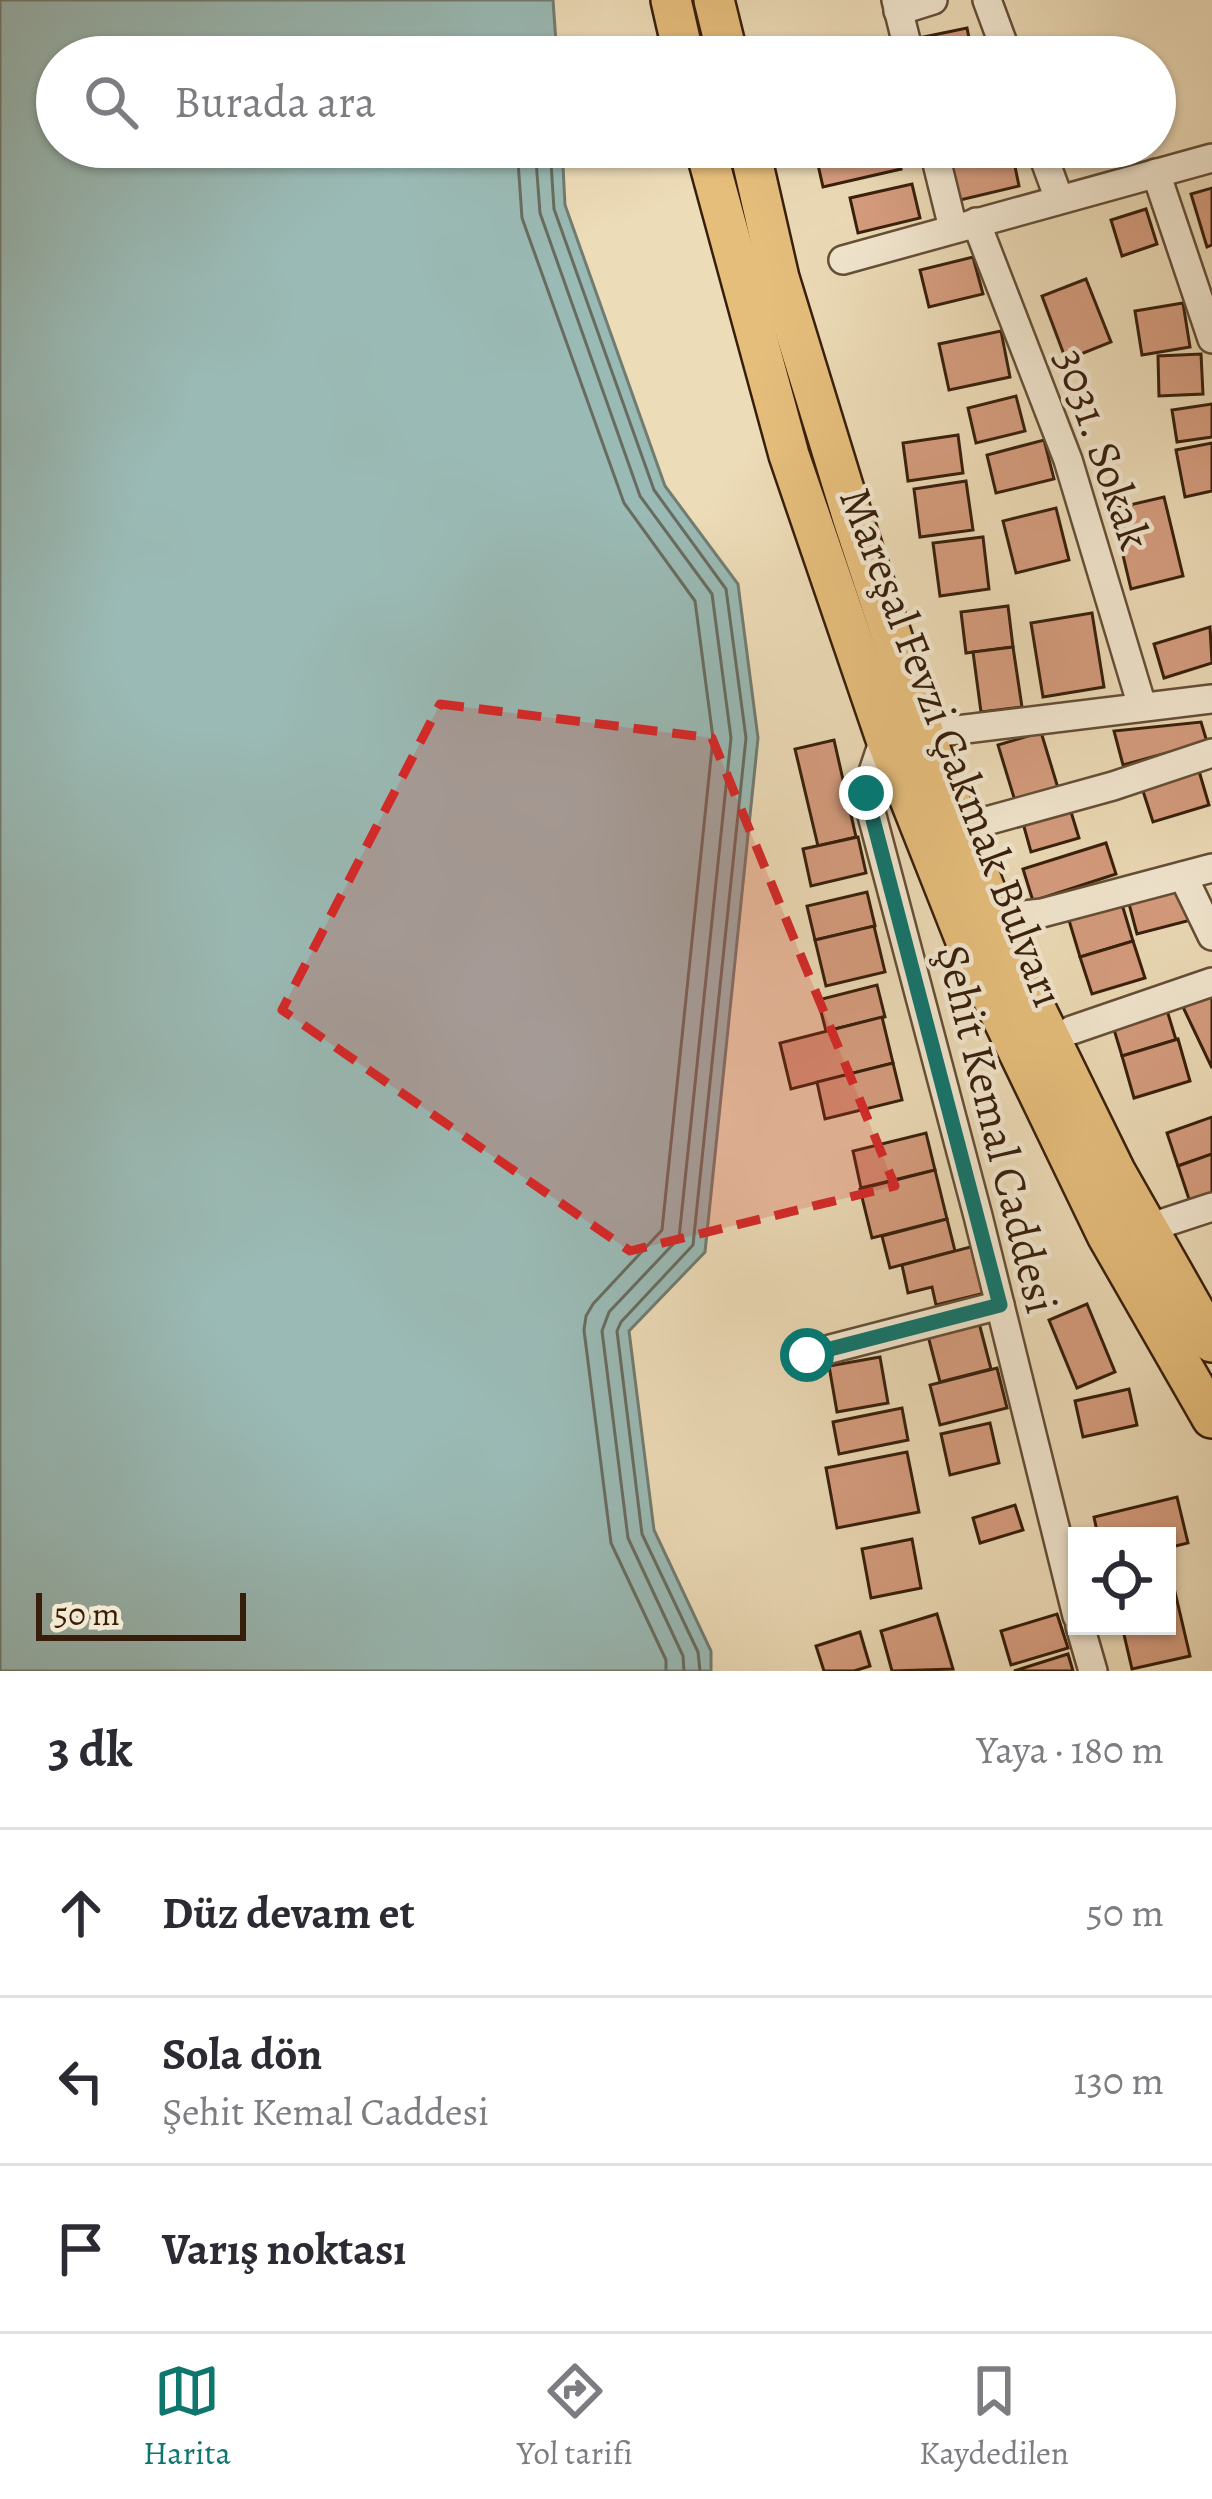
<!DOCTYPE html>
<html lang="tr">
<head>
<meta charset="utf-8">
<style>
  :root { --surface:#fff; --page:#f7f7f7; --text:#2b2b33; --muted:#7c7c81; --line:#e1e1e2; --accent:#0f766e }
  body { margin:0; font-family:Alegreya,serif; background:var(--page); color:var(--text) }
  .controls { position:absolute; right:36px; bottom:36px; display:grid; overflow:hidden; border-radius:0px; box-shadow:0 3px 9px #0004 }
  .controls button { width:108px; height:108px; display:grid; place-items:center; padding:0; border:0; border-bottom:3px solid var(--line); background:var(--surface); color:var(--text); font:60px sans-serif }
  .scale { position:absolute; left:36px; bottom:30px; width:210px; box-sizing:border-box; padding-left:12px; border:6px solid #371e0b; border-top:0; font-size:33px; line-height:42px; white-space:nowrap; color:#371e0b; -webkit-text-stroke:9px #f3e8d1; paint-order:stroke }
  .stop { position:absolute; width:36px; height:36px; margin:-27px; border:9px solid #0f766e; border-radius:50%; background:#fff }
  .stop.end { background:#0f766e; border-color:#fff; box-shadow:0 3px 12px #0008 }
  .list { margin:0; padding:0; list-style:none }
  h2 { display:flex; justify-content:space-between; align-items:center; height:156px; margin:0; padding:0 48px; font-size:51px }
  h2 small { font-size:39px; font-weight:400; color:var(--muted) }
  .list li { display:grid; grid-template-columns:78px 1fr auto; gap:36px; align-items:center; box-sizing:border-box; height:168px; padding:0 48px; border-top:3px solid var(--line) }
  .list b { display:block; font-size:45px; white-space:nowrap }
  .list p { margin:0; font-size:39px; white-space:nowrap; color:var(--muted) }
  .list em { font-size:39px; font-style:normal; color:var(--muted) }
  .icon { flex:none; width:66px; height:66px; fill:none; stroke:currentColor; stroke-width:2; stroke-linecap:round; stroke-linejoin:round }
  .map { position:relative; flex:none; width:1212px; height:1671px; overflow:hidden }
  .search { position:absolute; background:var(--surface); box-shadow:0 3px 9px #0004; left:36px; right:36px; top:36px; height:132px; display:flex; align-items:center; gap:30px; box-sizing:border-box; padding:0 42px; border-radius:66px; color:var(--muted); font-size:45px }
  .sheet { height:660px; background:var(--surface) }
  nav { display:flex; justify-content:space-around; align-items:center; box-sizing:border-box; height:168px; border-top:3px solid var(--line); background:var(--surface); font-size:33px; color:var(--muted) }
  nav a { display:grid; justify-items:center; gap:6px }
  nav .on { color:var(--accent) }
  .map>svg:first-child { display:block }
  .water { fill:#9abab5; stroke:#727c71; stroke-width:3 }
  .lines { fill:none; stroke-linecap:round; stroke-linejoin:round }
  .shore { stroke:#686c60; stroke-width:3 }
  .building { fill:#d69d7f; stroke:#371e0b; stroke-width:3 }
  .minor-casing { stroke:#644e36; stroke-width:32 }
  .highway-casing { stroke:#371e0b; stroke-width:44 }
  .minor { stroke:#f3e8d1; stroke-width:27 }
  .highway { stroke:#e6be7c; stroke-width:39 }
  .route { stroke:#0f766e; stroke-width:15 }
  .marked { fill:#d62828; fill-opacity:0.2; stroke:#d62828; stroke-width:9; stroke-dasharray:24 15; stroke-linejoin:round }
  .labels { text-anchor:middle; dominant-baseline:central; stroke-width:9; stroke-linejoin:round; paint-order:stroke }
  .street-label { font-size:45px; fill:#371e0b; stroke:#f3e8d1 }
</style>
</head>
<body>
<div class="map">
<svg width="1212" height="1671" viewBox="0 0 1212 1671">
  <rect width="100%" height="100%" fill="#eddcb8"/>
  <filter id="stains"><feTurbulence type="fractalNoise" baseFrequency=".00167" numOctaves="4"/><feColorMatrix values="0 0 0 0 .2 0 0 0 0 .09 0 0 0 0 .02 0 0 0 .5 -.17"/></filter>
  <radialGradient id="worn" r=".72"><stop offset=".6" stop-color="#630" stop-opacity="0"/><stop offset="1" stop-color="#630" stop-opacity=".3"/></radialGradient>
  <polygon class="water" points="0,0 553,0 557,57 57,57 57,147 562,147 565,205 665,486 738,584 758,738 705,1252 629,1331 654,1530 711,1651 711,1671 0,1671"/>
  <g class="lines">
    <g class="shore">
      <polyline points="517,147 522,218 624,503 695,601 713,738 662,1230 593,1304 586,1316 584,1330 611,1543 666,1660 666,1671"/>
      <polyline points="535,147 540,213 640,496 712,594 731,738 679,1238 609,1312 602,1331 628,1538 683,1656 684,1671"/>
      <polyline points="550,147 554,209 654,490 726,589 746,738 693,1245 621,1322 617,1331 642,1534 698,1652 700,1671"/>
    </g>
  </g>
  <g class="building">
    <polygon points="967,28 973,57 923,57 919,38"/>
    <polygon points="814,147 896,147 901,169 823,187"/>
    <polygon points="943,147 1011,147 1019,186 956,201"/>
    <polygon points="912,184 920,218 858,233 850,198"/>
    <polygon points="1212,188 1212,245 1207,247 1191,194"/>
    <polygon points="1146,209 1157,244 1122,256 1111,220"/>
    <polygon points="973,257 983,294 929,307 920,270"/>
    <polygon points="1086,279 1111,342 1066,360 1042,296"/>
    <polygon points="1183,303 1190,347 1142,355 1135,311"/>
    <polygon points="1001,331 1010,377 949,390 939,344"/>
    <polygon points="1201,354 1203,394 1159,396 1158,356"/>
    <polygon points="1016,396 1025,431 976,443 968,408"/>
    <polygon points="1212,404 1212,437 1177,442 1172,410"/>
    <polygon points="958,435 963,473 908,481 903,443"/>
    <polygon points="1044,440 1054,479 996,493 987,455"/>
    <polygon points="1212,443 1212,491 1185,497 1176,450"/>
    <polygon points="966,481 973,530 920,537 914,489"/>
    <polygon points="1164,497 1183,576 1131,589 1112,509"/>
    <polygon points="1056,508 1069,560 1016,573 1003,521"/>
    <polygon points="983,537 989,589 940,596 933,543"/>
    <polygon points="1008,606 1013,647 966,653 961,612"/>
    <polygon points="1092,613 1104,687 1043,697 1031,623"/>
    <polygon points="1210,627 1212,663 1164,678 1154,644"/>
    <polygon points="1013,647 1022,707 981,712 973,652"/>
    <polygon points="1201,722 1207,742 1123,765 1114,731"/>
    <polygon points="1041,732 1058,788 1015,801 998,745"/>
    <polygon points="834,740 856,837 818,846 795,749"/>
    <polygon points="1199,771 1209,805 1153,822 1142,788"/>
    <polygon points="1068,802 1079,838 1031,852 1021,816"/>
    <polygon points="858,837 866,873 811,886 803,849"/>
    <polygon points="1106,843 1116,874 1033,901 1023,869"/>
    <polygon points="1182,885 1191,920 1137,934 1128,900"/>
    <polygon points="867,892 875,926 815,940 807,906"/>
    <polygon points="1121,901 1133,941 1080,957 1068,917"/>
    <polygon points="874,926 885,972 826,986 815,940"/>
    <polygon points="1133,941 1145,978 1092,994 1080,957"/>
    <polygon points="877,985 885,1017 826,1031 818,1000"/>
    <polygon points="1212,991 1212,1068 1182,1005"/>
    <polygon points="1166,1007 1176,1040 1122,1056 1112,1023"/>
    <polygon points="882,1017 893,1063 791,1089 780,1043"/>
    <polygon points="1178,1039 1190,1081 1134,1098 1122,1056"/>
    <polygon points="893,1063 902,1100 825,1119 817,1082"/>
    <polygon points="1212,1117 1212,1154 1178,1166 1167,1133"/>
    <polygon points="926,1133 935,1170 861,1188 853,1151"/>
    <polygon points="1212,1154 1212,1198 1191,1205 1178,1166"/>
    <polygon points="935,1170 947,1219 872,1238 860,1189"/>
    <polygon points="947,1219 955,1251 890,1268 882,1236"/>
    <polygon points="974,1246 985,1293 936,1305 932,1287 908,1293 902,1265"/>
    <polygon points="1087,1304 1115,1372 1077,1388 1049,1320"/>
    <polygon points="978,1319 991,1369 940,1382 927,1332"/>
    <polygon points="880,1357 888,1403 837,1412 829,1366"/>
    <polygon points="997,1368 1007,1408 940,1425 930,1385"/>
    <polygon points="1129,1389 1137,1425 1083,1437 1075,1401"/>
    <polygon points="902,1408 908,1440 839,1454 833,1422"/>
    <polygon points="990,1423 999,1463 950,1475 941,1434"/>
    <polygon points="907,1452 919,1512 837,1528 826,1468"/>
    <polygon points="1177,1497 1188,1543 1167,1548 1167,1536 1098,1536 1094,1517"/>
    <polygon points="1015,1505 1023,1530 980,1543 973,1518"/>
    <polygon points="912,1539 921,1588 871,1598 862,1549"/>
    <polygon points="1175,1592 1190,1656 1132,1669 1122,1626 1167,1626 1167,1594"/>
    <polygon points="937,1614 953,1669 892,1671 881,1631"/>
    <polygon points="1057,1614 1068,1648 1011,1665 1001,1631"/>
    <polygon points="860,1632 870,1666 854,1671 824,1671 816,1646"/>
    <polygon points="1068,1654 1073,1671 1014,1671"/>
  </g>
  <g class="lines">
    <defs>
      <g id="minor">
        <polyline points="896,0 910,57"/>
        <polyline points="987,0 1008,57"/>
        <polyline points="898,11 933,0"/>
        <polyline points="933,147 953,228"/>
        <polyline points="1040,147 1059,199"/>
        <polyline points="1156,173 1212,339"/>
        <polyline points="976,222 1068,460 1142,706"/>
        <polyline points="843,260 1212,158"/>
        <polyline points="924,734 1212,699"/>
        <polyline points="885,736 866,793 978,1216 1077,1616"/>
        <polyline points="961,828 1113,786 1212,753"/>
        <polyline points="1183,876 1212,936"/>
        <polyline points="996,918 1042,913 1212,868"/>
        <polyline points="1072,1030 1212,982"/>
        <polyline points="1148,1228 1212,1207"/>
        <polyline points="807,1355 1000,1305"/>
        <polyline points="1080,1626 1093,1671"/>
      </g>
      <g id="highway">
        <polyline points="671,0 684,57"/>
        <polyline points="714,0 728,57"/>
        <polyline points="705,147 789,455 885,736 970,951 1107,1235 1212,1418"/>
        <polyline points="749,147 779,278 853,519 924,734 1016,969 1115,1171 1212,1342"/>
      </g>
    </defs>
    <use href="#minor" class="minor-casing"/>
    <use href="#highway" class="highway-casing"/>
    <use href="#minor" class="minor"/>
    <use href="#highway" class="highway"/>
  </g>
  <g class="lines">
    <polyline class="route" points="807,1355 1000,1305 866,793"/>
  </g>
  <path class="marked" d="M440 704 712 738 895 1186 630 1251 282 1010Z"/>
  <g class="labels">
    <g class="street-label">
      <text transform="translate(1103 449) rotate(71)">3031. Sokak</text>
      <text transform="translate(952 747) rotate(69)">Mareşal Fevzi Çakmak Bulvarı</text>
      <text transform="translate(997 1129) rotate(76)">Şehit Kemal Caddesi</text>
    </g>
  </g>
  <rect width="100%" height="100%" filter="url(#stains)"/>
  <rect width="100%" height="100%" fill="url(#worn)"/>
</svg>
<div class="controls">
<button><svg class="icon" aria-label="locate" viewBox="0 0 24 24"><circle cx="12" cy="12" r="6"/><path d="M12 2v4M12 18v4M2 12h4M18 12h4"/></svg></button>
</div>
<div class="scale">50 m</div>
<div class="stop" style="left:807px;top:1355px"></div>
<div class="stop end" style="left:866px;top:793px"></div>
<div class="search"><svg class="icon" aria-label="search" viewBox="0 0 24 24"><circle cx="10" cy="10" r="6"/><path d="M15 15l6 6"/></svg>Burada ara</div>
</div>
<section class="sheet">
<h2>3 dk<small>Yaya · 180 m</small></h2>
<ul class="list">
<li><svg class="icon" aria-label="ahead" viewBox="0 0 24 24"><path d="M12 20V5M6 11l6-6 6 6"/></svg><div><b>Düz devam et</b></div><em>50 m</em></li>
<li><svg class="icon" aria-label="left" viewBox="0 0 24 24"><path d="M17 20v-9H6M10 6l-5 5 5 5"/></svg><div><b>Sola dön</b><p>Şehit Kemal Caddesi</p></div><em>130 m</em></li>
<li><svg class="icon" aria-label="arrive" viewBox="0 0 24 24"><path d="M6 21V4h12l-3 4 3 4H6"/></svg><div><b>Varış noktası</b></div></li>
</ul>
</section>
<nav>
<a class="on"><svg class="icon" aria-label="map" viewBox="0 0 24 24"><path d="M3 6l6-2 6 2 6-2v14l-6 2-6-2-6 2zM9 4v14M15 6v14"/></svg>Harita</a>
<a><svg class="icon" aria-label="directions" viewBox="0 0 24 24"><path d="M12 3l9 9-9 9-9-9zM9 14v-3h6M13 9l2 2-2 2"/></svg>Yol tarifi</a>
<a><svg class="icon" aria-label="saved" viewBox="0 0 24 24"><path d="M7 4h10v16l-5-4-5 4z"/></svg>Kaydedilen</a>
</nav>
</body>
</html>
